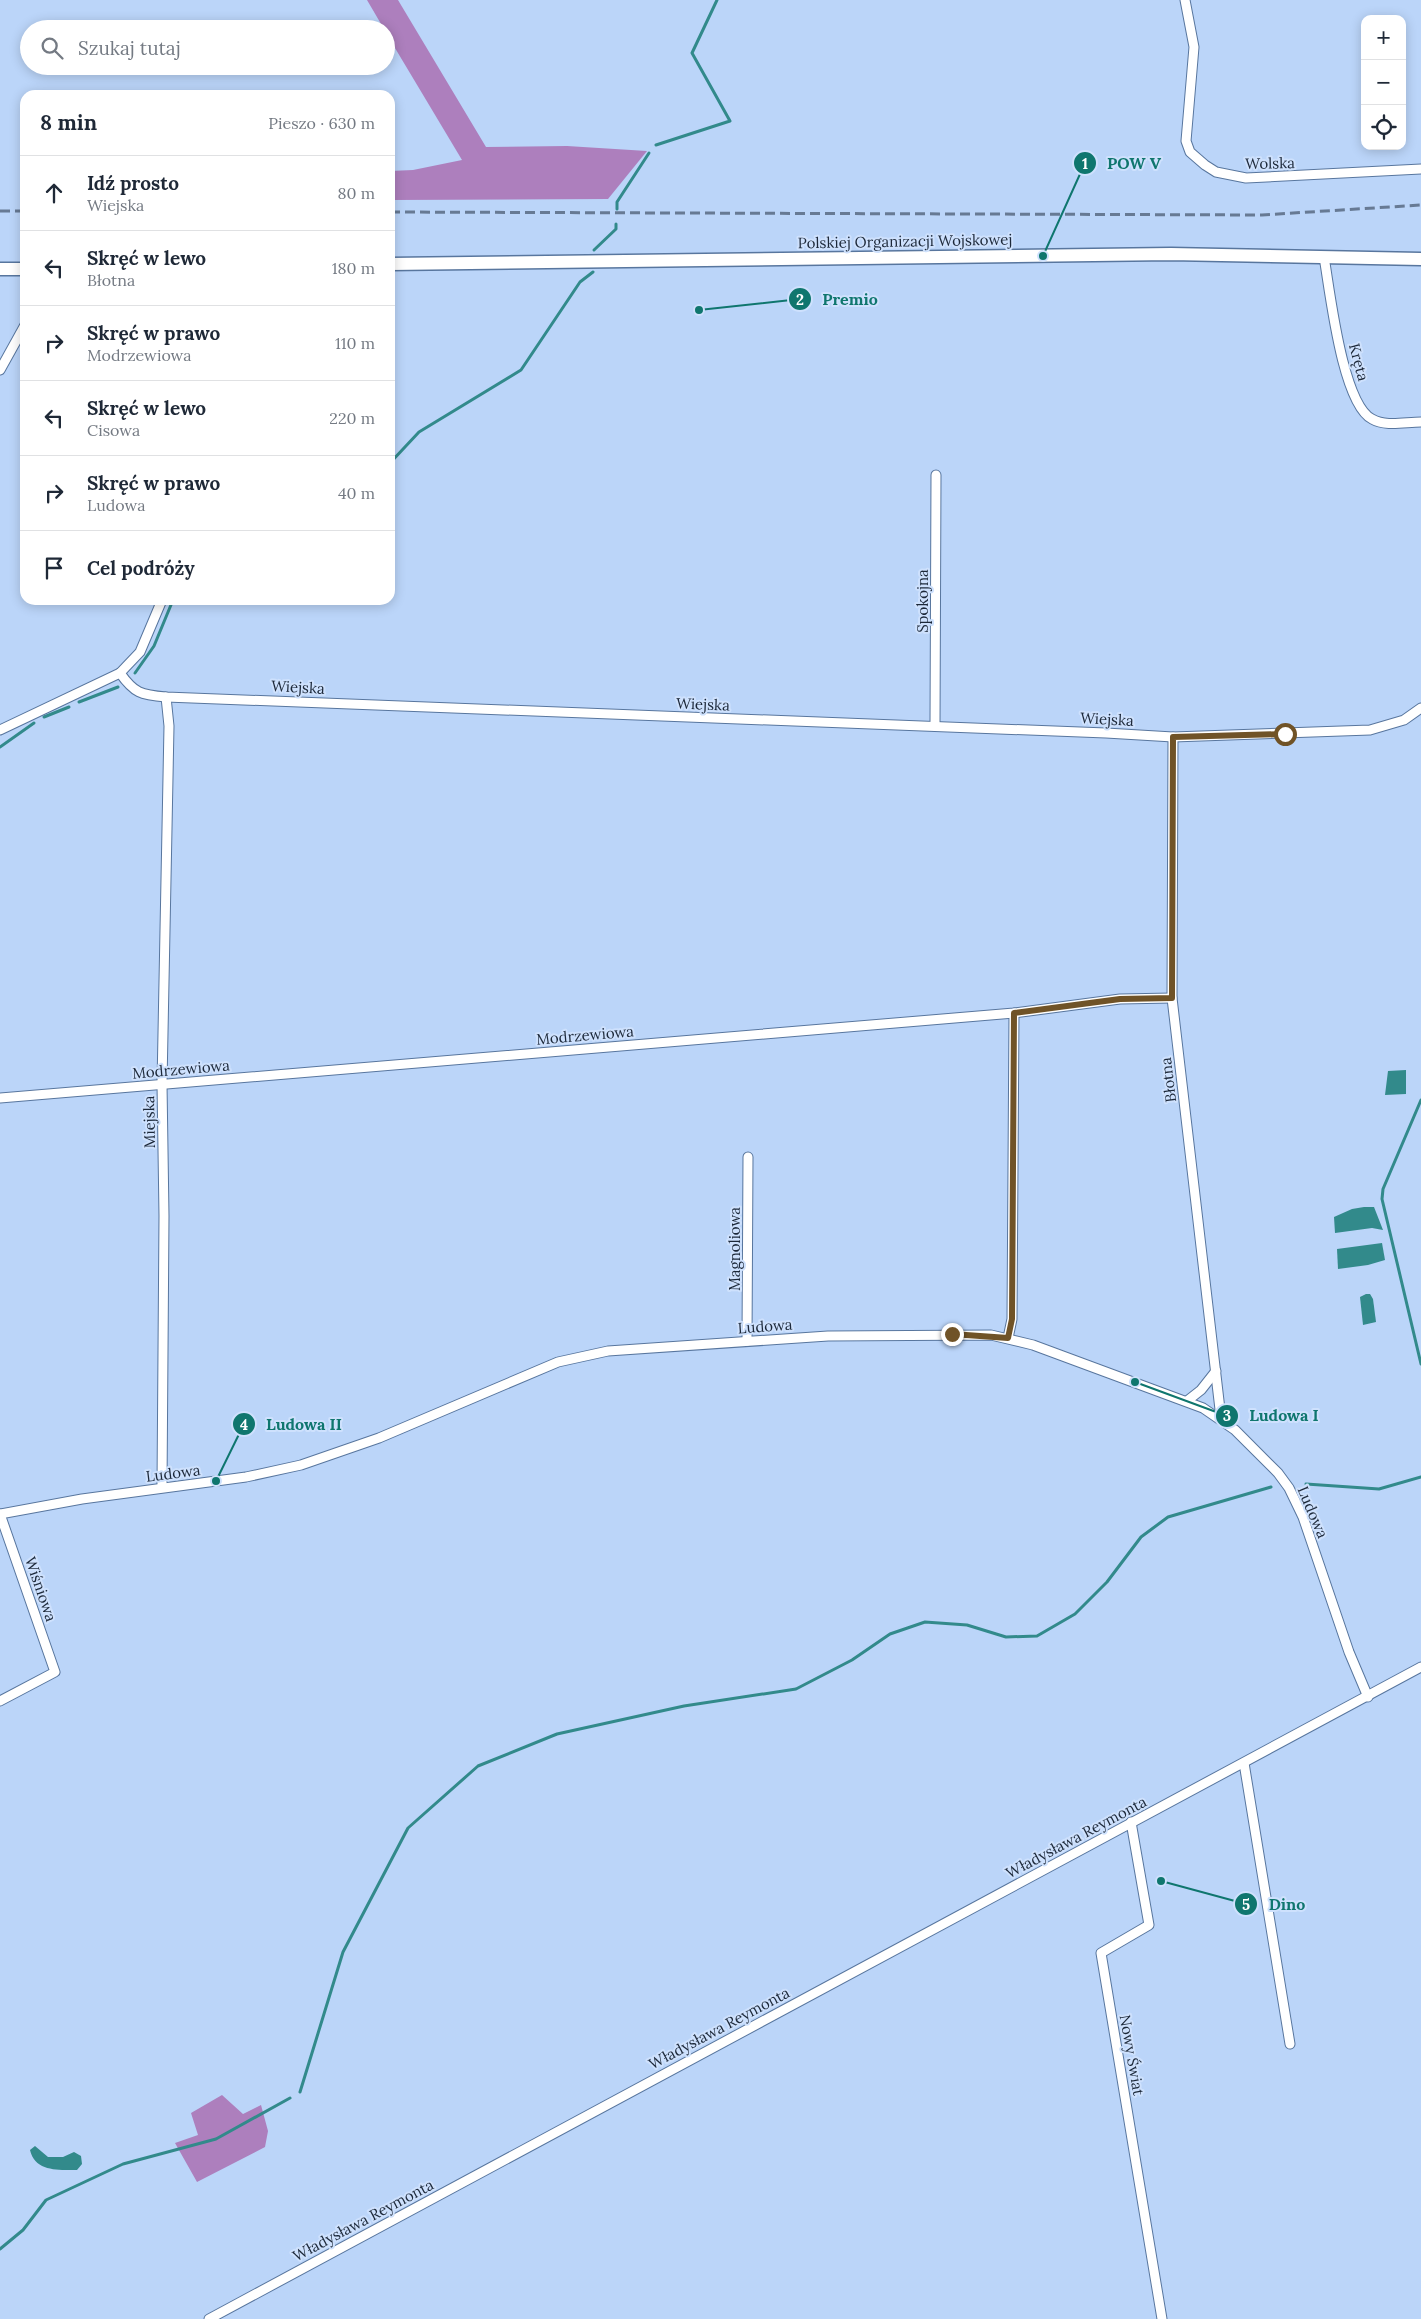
<!DOCTYPE html>
<html lang="pl">
<head>
<meta charset="utf-8">
<style>
  :root { --surface:#fff; --page:#f6f6f7; --text:#1f2937; --muted:#747a83; --line:#e0e1e3 }
  body { margin:0; font-family:Lora,serif; background:var(--page); color:var(--text) }
  .controls { position:absolute; right:15px; top:15px; display:grid; overflow:hidden; border-radius:10px; box-shadow:0 2px 12px #0003 }
  .controls button { width:45px; height:45px; display:grid; place-items:center; padding:0; border:0; border-bottom:1px solid var(--line); background:var(--surface); color:var(--text); font:25px sans-serif }
  .stop { position:absolute; width:15px; height:15px; margin:-11px; border:4px solid #705327; border-radius:50%; background:#fff }
  .stop.end { background:#705327; border-color:#fff; box-shadow:0 1px 5px #0008 }
  .list { margin:0; padding:0; list-style:none }
  h2 { display:flex; justify-content:space-between; align-items:center; height:65px; margin:0; padding:0 20px; font-size:21px }
  h2 small { font-size:16px; font-weight:400; color:var(--muted) }
  .list li { display:grid; grid-template-columns:32px 1fr auto; gap:15px; align-items:center; box-sizing:border-box; height:75px; padding:0 20px; border-top:1px solid var(--line) }
  .list b { display:block; font-size:19px; white-space:nowrap }
  .list p { margin:0; font-size:16px; white-space:nowrap; color:var(--muted) }
  .list em { font-size:16px; font-style:normal; color:var(--muted) }
  .icon { flex:none; width:28px; height:28px; fill:none; stroke:currentColor; stroke-width:2; stroke-linecap:round; stroke-linejoin:round }
  .map { position:relative; flex:none; width:1421px; height:2319px; overflow:hidden }
  .search { position:absolute; background:var(--surface); box-shadow:0 2px 12px #0003; left:20px; top:20px; width:375px; height:55px; display:flex; align-items:center; gap:12px; box-sizing:border-box; padding:0 18px; border-radius:28px; color:var(--muted); font-size:19px }
  .panel { position:absolute; background:var(--surface); box-shadow:0 2px 12px #0003; left:20px; top:90px; width:375px; height:515px; border-radius:15px }
  .map>svg:first-child { display:block }
  .forest { fill:#ad7fbd }
  .water { fill:#328a8b }
  .lines { fill:none; stroke-linecap:round; stroke-linejoin:round }
  .stream { stroke:#328a8b; stroke-width:3 }
  .minor-casing { stroke:#58769e; stroke-width:11 }
  .secondary-casing { stroke:#58769e; stroke-width:15 }
  .minor { stroke:#fff; stroke-width:9 }
  .secondary { stroke:#fff; stroke-width:12 }
  .rail { stroke:#677a94; stroke-width:3; stroke-dasharray:10 5; stroke-linecap:butt }
  .route { stroke:#705327; stroke-width:6 }
  .labels { text-anchor:middle; dominant-baseline:central; stroke-width:4; stroke-linejoin:round; paint-order:stroke }
  .street-label { font-size:15px; fill:#1c2839; stroke:#cee1fd }
  .leader { fill:none; stroke:#0f766e; stroke-width:2 }
  .callout-dot { fill:#0f766e; stroke:#cee1fd; stroke-width:2 }
  .mark-label { font-size:15px; text-anchor:middle; font-weight:bold; fill:#fff }
  .callout-label { font-size:16px; text-anchor:middle; font-weight:bold; fill:#0f766e; stroke:#cee1fd; stroke-width:4; stroke-linejoin:round; paint-order:stroke }
</style>
</head>
<body>
<div class="map">
<svg width="1421" height="2319" viewBox="0 0 1421 2319">
  <rect width="100%" height="100%" fill="#bbd5f9"/>
  <g class="forest">
    <polygon points="367,0 398,0 486,147 567,146 647,151 608,199 390,200 390,171 413,170 462,160 386,33 386,29 384,29"/>
    <polygon points="222,2095 243,2114 261,2105 268,2131 265,2147 197,2182 175,2143 198,2135 191,2113"/>
  </g>
  <g class="water">
    <polygon points="1406,1070 1406,1094 1385,1095 1388,1071"/>
    <polygon points="1364,1207 1374,1207 1383,1230 1372,1228 1335,1233 1334,1217 1352,1209"/>
    <polygon points="1382,1243 1385,1260 1368,1265 1338,1269 1337,1249"/>
    <polygon points="1366,1294 1370,1294 1373,1299 1376,1322 1363,1325 1360,1297"/>
    <path d="M35 2146 48 2157H63L74 2152 81 2156 82 2164 77 2170C59 2170 35 2172 30 2150Z"/>
  </g>
  <g class="lines">
    <g class="stream">
      <polyline points="656,145 730,121 692,53 717,0"/>
      <polyline points="617,209 617,202 649,153"/>
      <polyline points="594,250 616,229 616,224"/>
      <polyline points="390,463 419,432 521,370 580,282 593,272"/>
      <polyline points="135,673 154,646 173,600"/>
      <polyline points="79,702 118,687"/>
      <polyline points="44,717 69,707"/>
      <polyline points="0,747 34,723"/>
      <polyline points="1421,1100 1383,1189 1382,1199 1421,1364"/>
      <polyline points="1306,1484 1379,1489 1421,1477"/>
      <polyline points="300,2092 343,1952 408,1828 478,1766 557,1734 684,1706 796,1689 852,1660 890,1634 925,1622 967,1625 1006,1637 1037,1636 1075,1614 1107,1582 1141,1537 1168,1517 1271,1487"/>
      <polyline points="0,2249 23,2230 46,2200 123,2164 216,2139 290,2098"/>
    </g>
    <defs>
      <g id="minor">
        <polyline points="1185,0 1194,47 1186,141 1190,152 1205,165 1216,172 1246,178 1421,169"/>
        <path d="M1324 257C1330 291 1342 403 1372 419 1386 427 1405 422 1421 422"/>
        <polyline points="0,370 25,325"/>
        <polyline points="120,673 140,652 162,600"/>
        <polyline points="935,726 936,475"/>
        <path d="M0 730 120 673C134 693 141 695 166 697L1106 733 1173 737 1370 730 1404 720 1421 708"/>
        <polyline points="1173,737 1172,998 1221,1418"/>
        <polyline points="0,1098 1014,1013 1120,999 1172,998"/>
        <polyline points="1008,1338 1012,1319 1014,1013"/>
        <polyline points="747,1341 748,1157"/>
        <polyline points="1187,1401 1201,1390 1216,1371"/>
        <polyline points="162,1487 164,1216 162,1084 169,726 166,697"/>
        <polyline points="0,1514 82,1499 246,1477 301,1465 379,1438 558,1362 608,1351 828,1336 991,1335 1033,1345 1203,1408 1235,1430 1278,1473 1289,1488 1303,1517 1349,1652 1368,1697"/>
        <polyline points="0,1514 55,1672 0,1701"/>
        <polyline points="1244,1763 1290,2044"/>
        <polyline points="1131,1822 1149,1925 1101,1953 1162,2319"/>
        <polyline points="209,2319 1421,1667"/>
      </g>
      <g id="secondary">
        <polyline points="390,264 1171,254 1421,259"/>
        <polyline points="0,269 25,269"/>
      </g>
    </defs>
    <use href="#minor" class="minor-casing"/>
    <use href="#secondary" class="secondary-casing"/>
    <use href="#minor" class="minor"/>
    <use href="#secondary" class="secondary"/>
    <g class="rail">
      <polyline points="0,211 25,211"/>
      <polyline points="390,212 1262,215 1421,205"/>
    </g>
  </g>
  <g class="lines">
    <polyline class="route" points="952,1334 1008,1338 1012,1319 1014,1013 1120,999 1172,998 1173,737 1285,734"/>
  </g>
  <g class="labels">
    <g class="street-label">
      <text transform="translate(1270 163) rotate(-1)">Wolska</text>
      <text transform="translate(905 241) rotate(-1)">Polskiej Organizacji Wojskowej</text>
      <text transform="translate(1359 362) rotate(75)">Kręta</text>
      <text transform="translate(922 601) rotate(-90)">Spokojna</text>
      <text transform="translate(298 687) rotate(3)">Wiejska</text>
      <text transform="translate(703 704) rotate(2)">Wiejska</text>
      <text transform="translate(1107 719) rotate(3)">Wiejska</text>
      <text transform="translate(585 1035) rotate(-5)">Modrzewiowa</text>
      <text transform="translate(181 1069) rotate(-5)">Modrzewiowa</text>
      <text transform="translate(1168 1080) rotate(-97)">Błotna</text>
      <text transform="translate(149 1122) rotate(-91)">Miejska</text>
      <text transform="translate(734 1249) rotate(-90)">Magnoliowa</text>
      <text transform="translate(765 1326) rotate(-4)">Ludowa</text>
      <text transform="translate(173 1473) rotate(-7)">Ludowa</text>
      <text transform="translate(1313 1512) rotate(67)">Ludowa</text>
      <text transform="translate(41 1589) rotate(71)">Wiśniowa</text>
      <text transform="translate(1076 1837) rotate(-28)">Władysława Reymonta</text>
      <text transform="translate(719 2028) rotate(-28)">Władysława Reymonta</text>
      <text transform="translate(1132 2055) rotate(80)">Nowy Świat</text>
      <text transform="translate(363 2220) rotate(-28)">Władysława Reymonta</text>
    </g>
  </g>
  <path class="leader" d="M1043 256L1085 163M699 310L800 299M1135 1382L1227 1416M216 1481L244 1424M1161 1881L1246 1904"/>
  <g class="callout-dot">
    <circle cx="1043" cy="256" r="5"/>
    <circle cx="699" cy="310" r="5"/>
    <circle cx="1135" cy="1382" r="5"/>
    <circle cx="216" cy="1481" r="5"/>
    <circle cx="1161" cy="1881" r="5"/>
    <circle cx="1085" cy="163" r="12"/>
    <circle cx="800" cy="299" r="12"/>
    <circle cx="1227" cy="1416" r="12"/>
    <circle cx="244" cy="1424" r="12"/>
    <circle cx="1246" cy="1904" r="12"/>
  </g>
  <g class="mark-label">
    <text x="1085" y="169">1</text>
    <text x="800" y="305">2</text>
    <text x="1227" y="1421">3</text>
    <text x="244" y="1430">4</text>
    <text x="1246" y="1910">5</text>
  </g>
  <g class="callout-label">
    <text x="1134" y="169">POW V</text>
    <text x="850" y="305">Premio</text>
    <text x="1284" y="1421">Ludowa I</text>
    <text x="304" y="1430">Ludowa II</text>
    <text x="1287" y="1910">Dino</text>
  </g>
</svg>
<div class="controls">
<button>+</button>
<button>−</button>
<button><svg class="icon" aria-label="locate" viewBox="0 0 24 24"><circle cx="12" cy="12" r="6"/><path d="M12 2v4M12 18v4M2 12h4M18 12h4"/></svg></button>
</div>
<div class="stop" style="left:1285px;top:734px"></div>
<div class="stop end" style="left:952px;top:1334px"></div>
<div class="search"><svg class="icon" aria-label="search" viewBox="0 0 24 24"><circle cx="10" cy="10" r="6"/><path d="M15 15l6 6"/></svg>Szukaj tutaj</div>
<section class="panel">
<h2>8 min<small>Pieszo · 630 m</small></h2>
<ul class="list">
<li><svg class="icon" aria-label="ahead" viewBox="0 0 24 24"><path d="M12 20V5M6 11l6-6 6 6"/></svg><div><b>Idź prosto</b><p>Wiejska</p></div><em>80 m</em></li>
<li><svg class="icon" aria-label="left" viewBox="0 0 24 24"><path d="M17 20v-9H6M10 6l-5 5 5 5"/></svg><div><b>Skręć w lewo</b><p>Błotna</p></div><em>180 m</em></li>
<li><svg class="icon" aria-label="right" viewBox="0 0 24 24"><path d="M7 20v-9h11M14 6l5 5-5 5"/></svg><div><b>Skręć w prawo</b><p>Modrzewiowa</p></div><em>110 m</em></li>
<li><svg class="icon" aria-label="left" viewBox="0 0 24 24"><path d="M17 20v-9H6M10 6l-5 5 5 5"/></svg><div><b>Skręć w lewo</b><p>Cisowa</p></div><em>220 m</em></li>
<li><svg class="icon" aria-label="right" viewBox="0 0 24 24"><path d="M7 20v-9h11M14 6l5 5-5 5"/></svg><div><b>Skręć w prawo</b><p>Ludowa</p></div><em>40 m</em></li>
<li><svg class="icon" aria-label="arrive" viewBox="0 0 24 24"><path d="M6 21V4h12l-3 4 3 4H6"/></svg><div><b>Cel podróży</b></div></li>
</ul>
</section>
</div>
</body>
</html>
